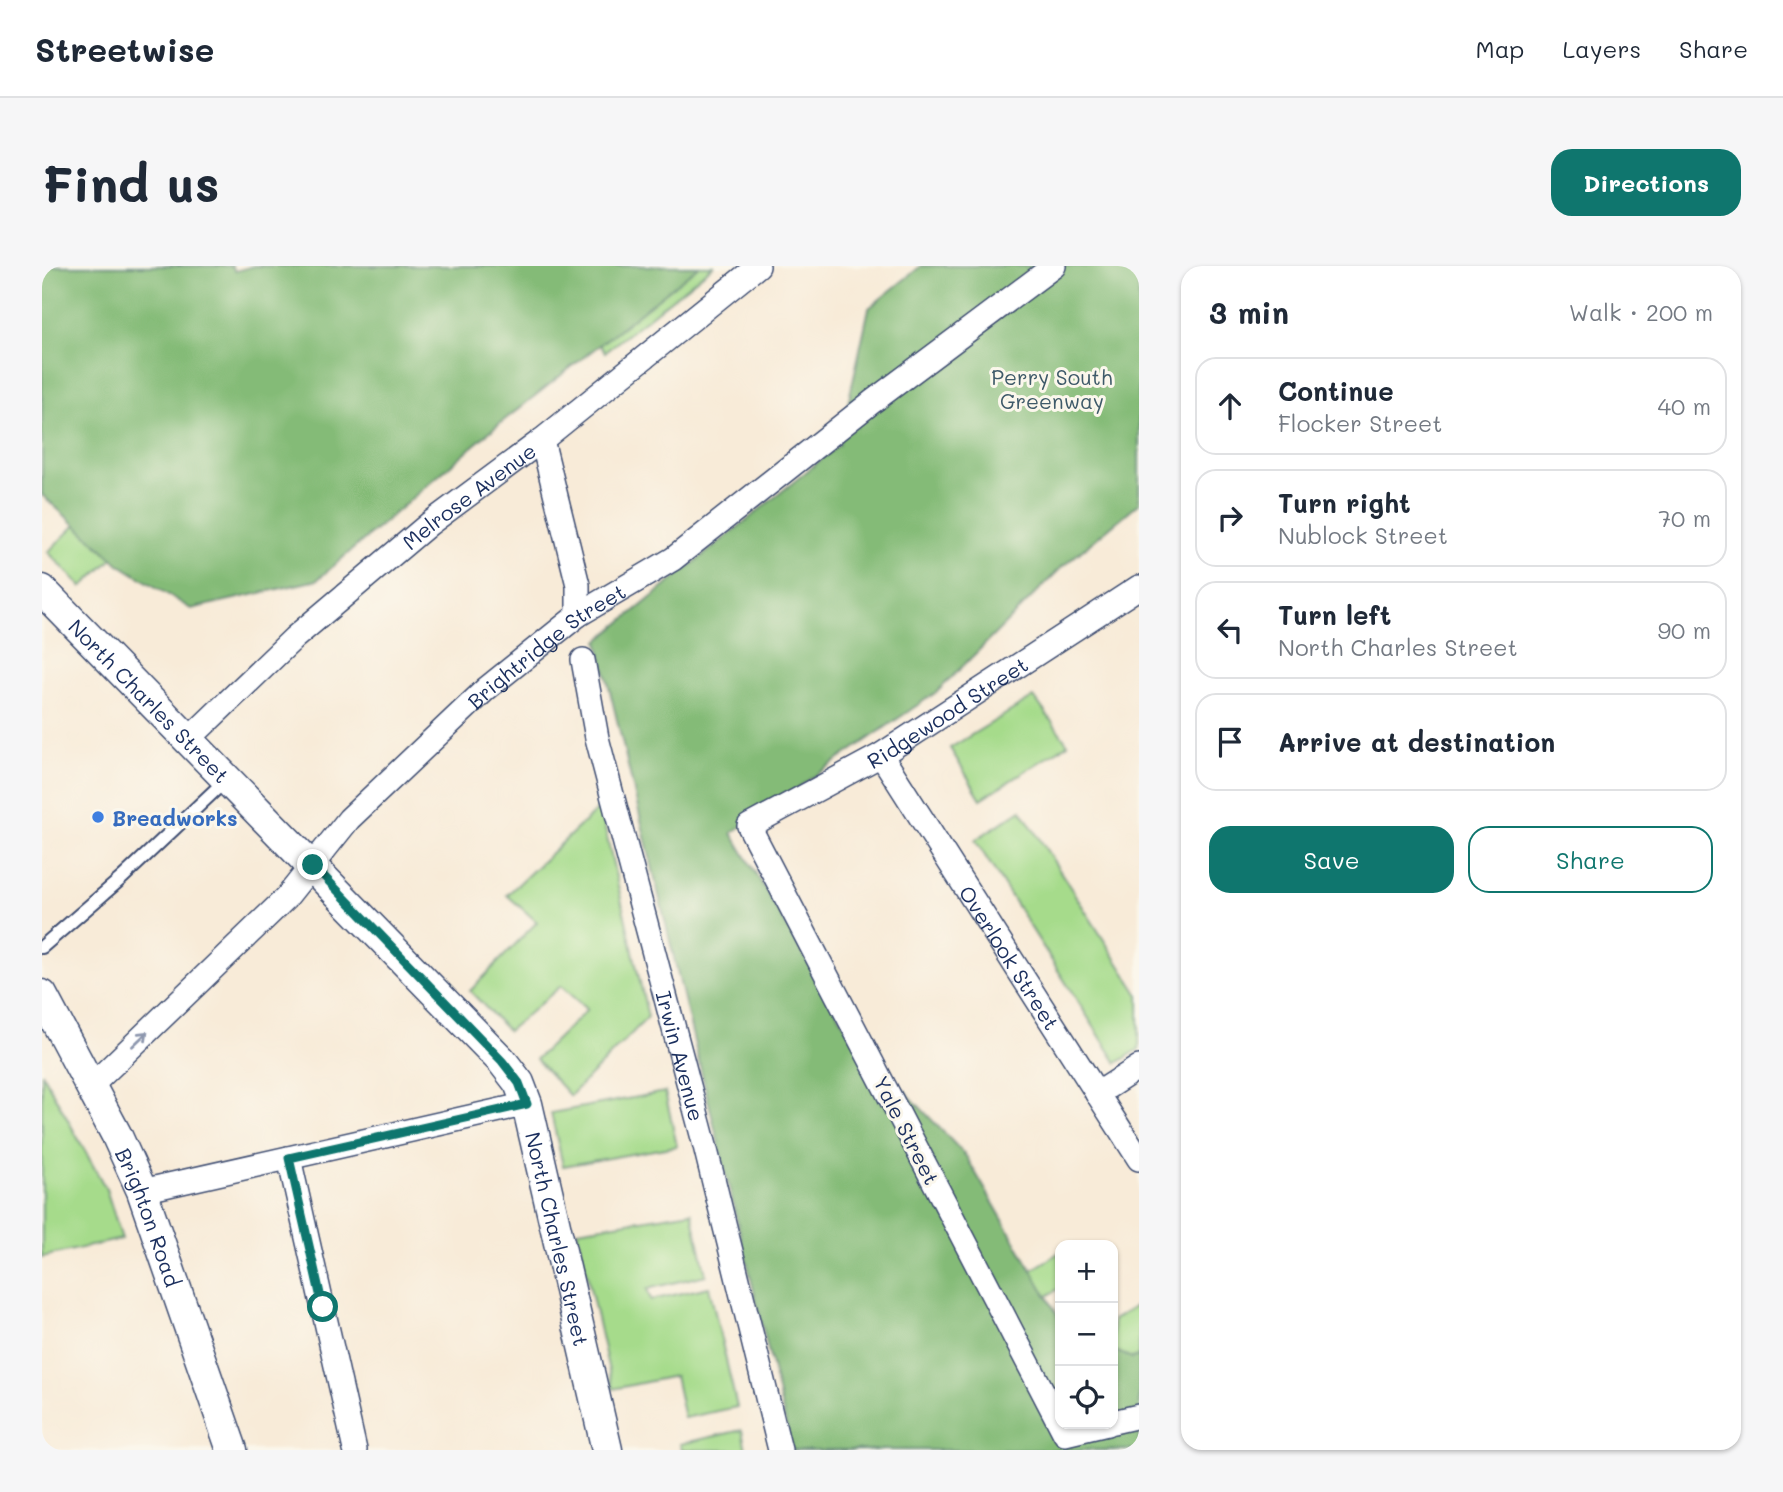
<!DOCTYPE html>
<html lang="en">
<head>
<meta charset="utf-8">
<style>
  :root { --surface:#fff; --page:#f6f6f7; --text:#1f2937; --muted:#747a83; --line:#e0e1e3; --accent:#0f766e }
  body { margin:0; font-family:Mali,sans-serif; background:var(--page); color:var(--text) }
  .controls { position:absolute; right:21px; bottom:21px; display:grid; overflow:hidden; border-radius:14px; box-shadow:0 2px 5px #0004 }
  .controls button { width:63px; height:63px; display:grid; place-items:center; padding:0; border:0; border-bottom:2px solid var(--line); background:var(--surface); color:var(--text); font:35px sans-serif }
  .stop { position:absolute; width:21px; height:21px; margin:-16px; border:5px solid #0f766e; border-radius:50%; background:#fff }
  .stop.end { background:#0f766e; border-color:#fff; box-shadow:0 2px 7px #0008 }
  .list { margin:0; padding:0; list-style:none }
  h2 { display:flex; justify-content:space-between; align-items:center; height:91px; margin:0; padding:0 28px; font-size:30px }
  h2 small { font-size:23px; font-weight:400; color:var(--muted) }
  .list li { display:grid; grid-template-columns:46px 1fr auto; gap:21px; align-items:center; box-sizing:border-box; height:98px; margin:0 14px 14px; padding:0 14px; border:2px solid var(--line); border-radius:21px }
  .list b { display:block; font-size:26px; white-space:nowrap }
  .list p { margin:0; font-size:23px; white-space:nowrap; color:var(--muted) }
  .list em { font-size:23px; font-style:normal; color:var(--muted) }
  .actions { display:flex; gap:14px; padding:21px 28px }
  .actions a { flex:1; padding:16px 0; border:2px solid var(--accent); border-radius:21px; text-align:center; font-size:24px; color:var(--accent) }
  .actions .main { background:var(--accent); color:#fff }
  .icon { flex:none; width:38px; height:38px; fill:none; stroke:currentColor; stroke-width:2; stroke-linecap:round; stroke-linejoin:round }
  .map { position:relative; flex:none; width:1097px; height:1184px; overflow:hidden; border-radius:21px }
  header { display:flex; align-items:center; gap:42px; box-sizing:border-box; height:98px; padding:0 35px; background:var(--surface); border-bottom:2px solid var(--line) }
  header strong { font-size:33px }
  nav { display:flex; gap:38px; margin-inline-start:auto; font-size:24px }
  .intro { display:flex; align-items:center; justify-content:space-between; box-sizing:border-box; height:168px; padding:0 42px }
  h1 { margin:0; font-size:49px }
  .button { padding:18px 32px; border-radius:21px; background:var(--accent); color:#fff; font-size:24px; font-weight:700 }
  main { display:flex; gap:42px; padding:0 42px }
  aside { flex:1; background:var(--surface); border-radius:21px; box-shadow:0 2px 5px #0004 }
  .map>svg:first-child { display:block }
  .green { fill:#a6db8b; stroke:#608574; stroke-width:2 }
  .forest { fill:#84bb77; stroke:#50756a; stroke-width:2 }
  .lines { fill:none; stroke-linecap:round; stroke-linejoin:round }
  .service-casing { stroke:#3c4b70; stroke-width:16 }
  .minor-casing { stroke:#3c4b70; stroke-width:26 }
  .tertiary-casing { stroke:#3c4b70; stroke-width:33 }
  .service { stroke:#fff; stroke-width:12 }
  .minor { stroke:#fff; stroke-width:23 }
  .tertiary { stroke:#fff; stroke-width:30 }
  .oneway { stroke:#8d97ae }
  .route { stroke:#0f766e; stroke-width:9 }
  .shop-dot { fill:#3f7fe0; stroke:#fbf7ec; stroke-width:2.5 }
  .labels { text-anchor:middle; dominant-baseline:central; stroke-width:6; stroke-linejoin:round; paint-order:stroke }
  .park-label { font-size:21px; fill:#3e5a69; stroke:#fbf7ec }
  .street-label { font-size:21px; fill:#1b2f5e; stroke:#fbf7ec }
  .shop-label { font-size:21px; font-weight:bold; fill:#366cbe; stroke:#fbf7ec; text-anchor:start }
</style>
</head>
<body>
<header>
<strong>Streetwise</strong>
<nav><a>Map</a><a>Layers</a><a>Share</a></nav>
</header>
<div class="intro"><h1>Find us</h1><a class="button">Directions</a></div>
<main>
<div class="map">
<svg width="1097" height="1184" viewBox="0 0 1097 1184">
  <rect width="100%" height="100%" fill="#fbf7ec"/>
  <filter id="ink" filterUnits="userSpaceOnUse"><feTurbulence type="fractalNoise" baseFrequency=".0143" numOctaves="2"/><feDisplacementMap in="SourceGraphic" scale="14" xChannelSelector="R" yChannelSelector="G"/><feConvolveMatrix kernelMatrix="1 2 1 2 8 2 1 2 1" color-interpolation-filters="sRGB"/></filter>
  <filter id="wash" filterUnits="userSpaceOnUse"><feTurbulence type="fractalNoise" baseFrequency=".00686" numOctaves="4" result="noise"/><feDisplacementMap in="SourceGraphic" scale="28" xChannelSelector="R" yChannelSelector="G"/><feGaussianBlur stdDeviation="1.57" result="paint"/><feColorMatrix in="noise" values="0 0 0 0 0 0 0 0 0 0 0 0 0 0 0 0 0 1.4 0 .05"/><feComposite in="paint" operator="in"/></filter>
  <g filter="url(#wash)">
    <rect width="100%" height="100%" fill="#f8ebd8"/>
    <g class="green">
      <polygon points="509,0 671,0 563,86 501,6"/>
      <polygon points="72,221 107,258 40,321 6,286"/>
      <polygon points="992,431 1026,478 939,533 908,482"/>
      <polygon points="558,541 606,751 528,830 494,793 545,744 519,720 466,765 428,725 495,656 465,629"/>
      <polygon points="979,544 1097,729 1097,783 1075,797 933,574"/>
      <polygon points="0,807 64,923 80,973 0,991"/>
      <polygon points="623,826 635,880 521,900 509,847"/>
      <polygon points="650,946 664,1009 605,1023 609,1034 667,1021 695,1141 642,1152 633,1110 571,1123 535,964"/>
      <polygon points="1018,986 1018,1022 967,1054 954,1027"/>
      <polygon points="1097,1038 1097,1123 1071,1129 1071,1054"/>
      <polygon points="700,1164 704,1184 640,1184 638,1178"/>
    </g>
    <g class="forest">
      <polygon points="0,0 190,0 193,5 212,0 657,0 446,167 275,314 149,343 77,298 0,229"/>
      <polygon points="879,0 1097,0 1097,237 1020,301 896,425 690,567 806,765 924,890 1018,1053 1018,1158 1071,1158 1071,1084 1090,1092 1097,1090 1097,1184 750,1184 556,375 797,179 827,42"/>
    </g>
  </g>
  <g filter="url(#ink)">
    <g class="lines">
      <defs>
        <polyline id="service" points="0,681 81,611 185,513"/>
        <g id="minor">
          <polyline points="500,174 536,319 536,349"/>
          <path id="s1" d="M541 394 555 472 663 880 738 1184"/>
          <path id="s2" d="M147 473 252 372 387 258 500 174 716 0"/>
          <path id="s3" d="M839 489 1097 893"/>
          <path id="s4" d="M49 820 244 632 307 553 444 423 536 349 631 293 830 136 1012 0"/>
          <polyline points="1055,828 1097,801"/>
          <polyline points="247,892 313,1184"/>
          <polyline points="100,925 485,838"/>
          <polyline points="1071,1156 1097,1150"/>
          <path id="s5" d="M1065 1158 1023 1168 707 560 839 489 1097 321"/>
        </g>
        <g id="tertiary">
          <path id="s6" d="M0 324 460 795 477 817 485 838 565 1184"/>
          <path id="s7" d="M0 729 74 868 100 925 190 1184"/>
        </g>
      </defs>
      <use href="#service" class="service-casing"/>
      <use href="#minor" class="minor-casing"/>
      <use href="#tertiary" class="tertiary-casing"/>
      <use href="#service" class="service"/>
      <use href="#minor" class="minor"/>
      <use href="#tertiary" class="tertiary"/>
    </g>
    <defs><path id="oneway-shaft" d="M-6 0H5M1.5-3L5.5 0L1.5 3" fill="none" stroke-width="1.6" stroke-linecap="round" stroke-linejoin="round" transform="scale(1.75)"/></defs>
    <use class="oneway" href="#oneway-shaft" transform="translate(98 773) rotate(-44)"/>
  </g>
  <g class="lines" filter="url(#ink)">
    <polyline class="route" points="271,599 460,795 477,817 485,838 247,892 281,1041"/>
  </g>
  <circle class="shop-dot" cx="56" cy="551" r="7"/>
  <g class="labels">
    <g class="park-label">
      <text x="1010" y="110">Perry South<tspan x="1010" dy="24">Greenway</tspan></text>
    </g>
    <g class="street-label">
      <text stroke="none"><textPath href="#s2" startOffset="371">Melrose Avenue</textPath></text>
      <text stroke="none"><textPath href="#s4" startOffset="635">Brightridge Street</textPath></text>
      <text stroke="none"><textPath href="#s6" startOffset="154">North Charles Street</textPath></text>
      <text stroke="none"><textPath href="#s5" startOffset="957">Ridgewood Street</textPath></text>
      <text stroke="none"><textPath href="#s3" startOffset="240">Overlook Street</textPath></text>
      <text stroke="none"><textPath href="#s1" startOffset="408">Irwin Avenue</textPath></text>
      <text transform="translate(865 864) rotate(63)">Yale Street</text>
      <text stroke="none"><textPath href="#s7" startOffset="247">Brighton Road</textPath></text>
      <text stroke="none"><textPath href="#s6" startOffset="847">North Charles Street</textPath></text>
    </g>
    <g class="shop-label">
      <text x="70" y="551">Breadworks</text>
    </g>
  </g>
</svg>
<div class="controls">
<button>+</button>
<button>−</button>
<button><svg class="icon" aria-label="locate" viewBox="0 0 24 24"><circle cx="12" cy="12" r="6"/><path d="M12 2v4M12 18v4M2 12h4M18 12h4"/></svg></button>
</div>
<div class="stop" style="left:281px;top:1041px"></div>
<div class="stop end" style="left:271px;top:599px"></div>
</div>
<aside>
<h2>3 min<small>Walk · 200 m</small></h2>
<ul class="list">
<li><svg class="icon" aria-label="ahead" viewBox="0 0 24 24"><path d="M12 20V5M6 11l6-6 6 6"/></svg><div><b>Continue</b><p>Flocker Street</p></div><em>40 m</em></li>
<li><svg class="icon" aria-label="right" viewBox="0 0 24 24"><path d="M7 20v-9h11M14 6l5 5-5 5"/></svg><div><b>Turn right</b><p>Nublock Street</p></div><em>70 m</em></li>
<li><svg class="icon" aria-label="left" viewBox="0 0 24 24"><path d="M17 20v-9H6M10 6l-5 5 5 5"/></svg><div><b>Turn left</b><p>North Charles Street</p></div><em>90 m</em></li>
<li><svg class="icon" aria-label="arrive" viewBox="0 0 24 24"><path d="M6 21V4h12l-3 4 3 4H6"/></svg><div><b>Arrive at destination</b></div></li>
</ul>
<div class="actions"><a class="main">Save</a><a>Share</a></div>
</aside>
</main>
</body>
</html>
